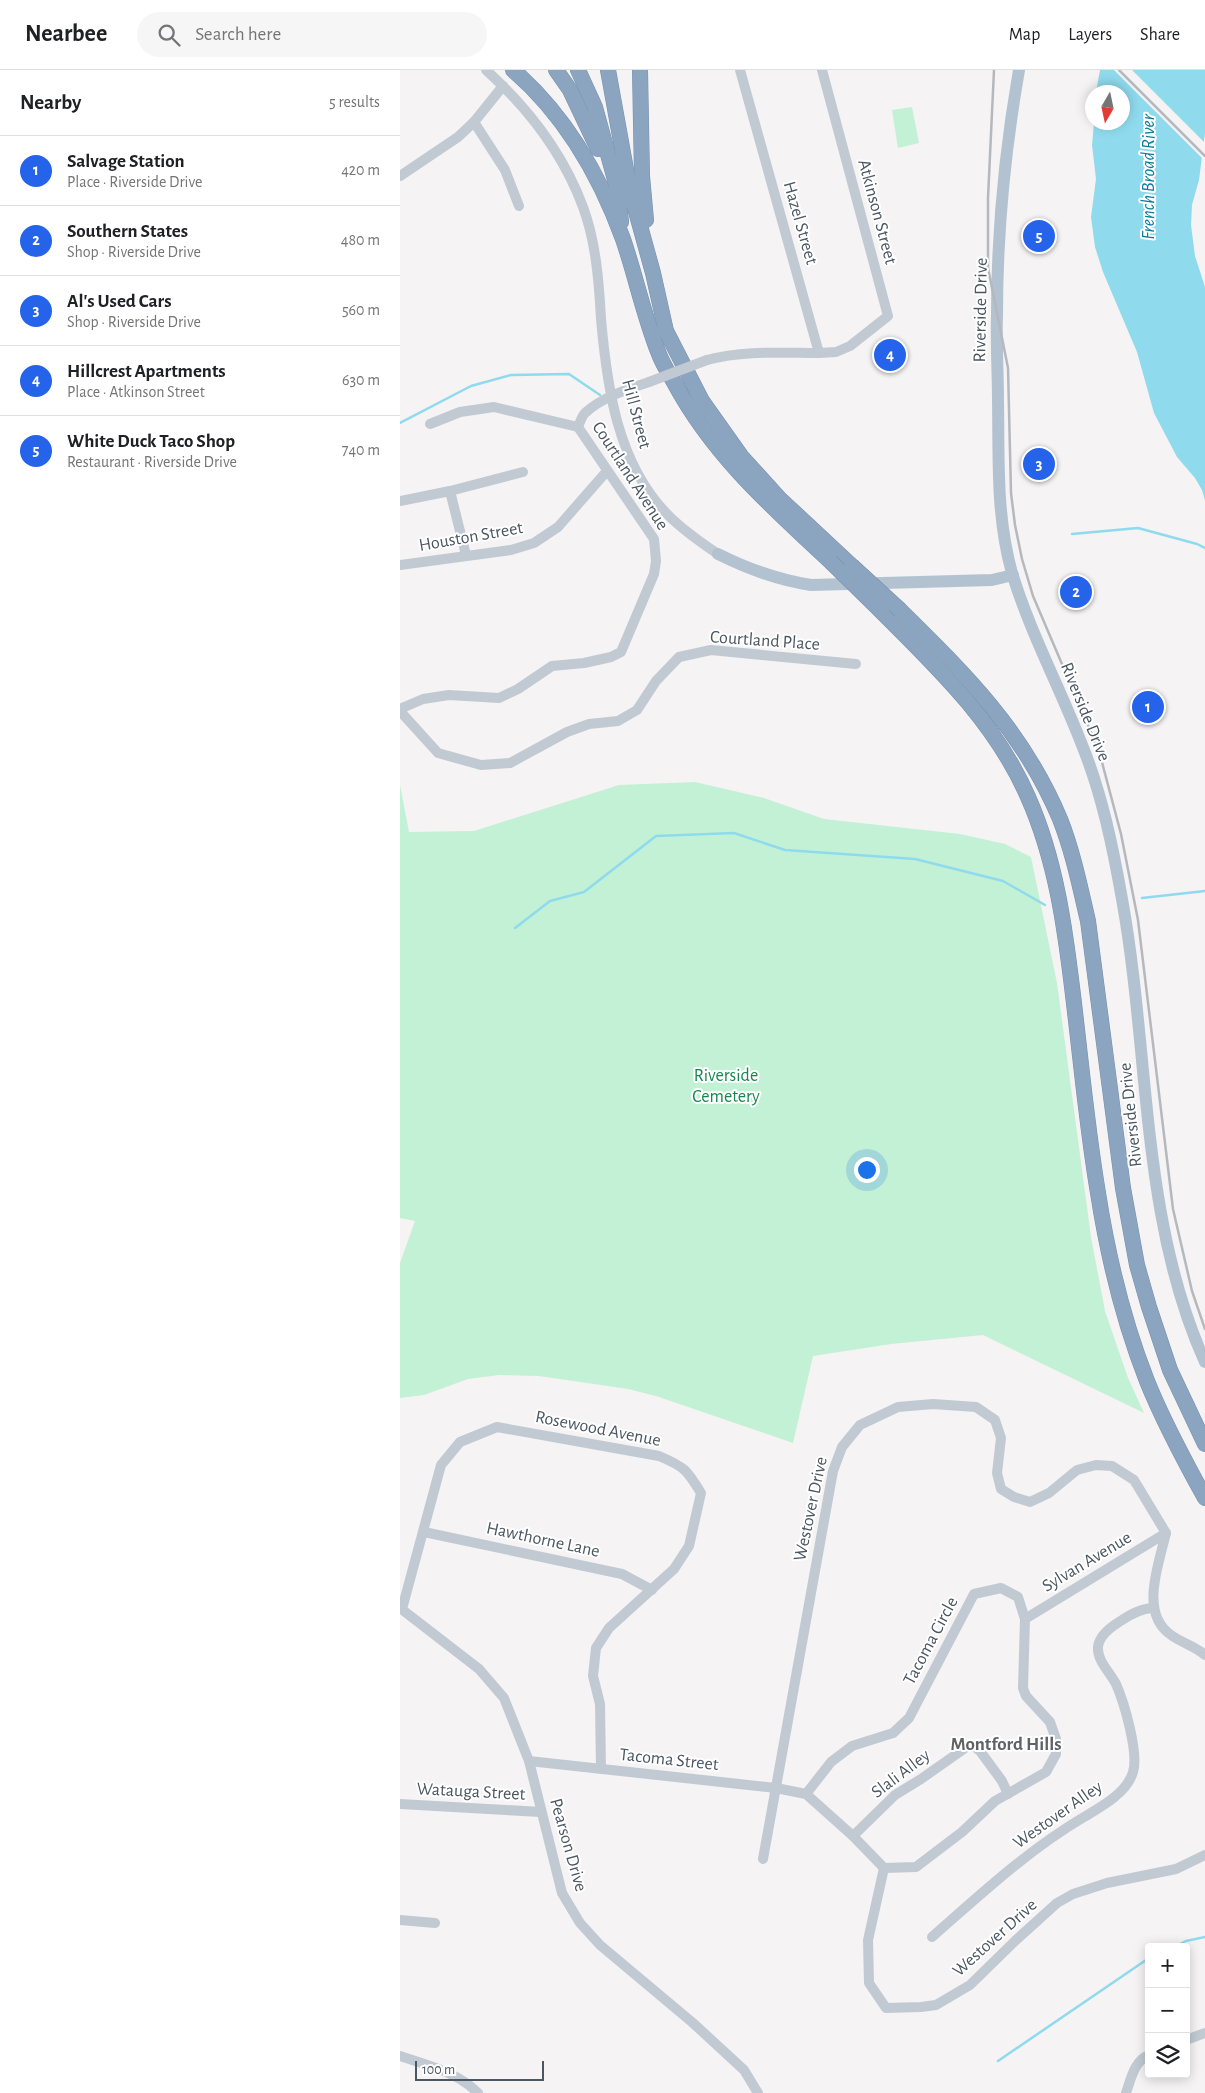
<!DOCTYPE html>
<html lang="en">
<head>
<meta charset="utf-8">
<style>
  :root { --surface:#fff; --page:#f6f6f6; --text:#202124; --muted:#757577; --line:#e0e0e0; --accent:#2563eb }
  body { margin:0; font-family:"Alegreya Sans",sans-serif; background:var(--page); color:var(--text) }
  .controls { position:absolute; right:15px; bottom:15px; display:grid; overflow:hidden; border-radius:5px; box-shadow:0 2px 12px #0003 }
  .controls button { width:45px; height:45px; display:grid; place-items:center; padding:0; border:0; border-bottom:1px solid var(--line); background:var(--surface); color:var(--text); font:25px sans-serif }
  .compass { position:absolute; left:685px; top:15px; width:45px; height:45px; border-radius:50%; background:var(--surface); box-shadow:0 2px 12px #0003; rotate:189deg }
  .scale { position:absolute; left:15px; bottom:12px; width:129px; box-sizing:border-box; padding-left:5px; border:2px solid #4a5661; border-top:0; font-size:14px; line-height:18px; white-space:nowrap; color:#4a5661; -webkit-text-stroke:4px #fff; paint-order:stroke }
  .you { position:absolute; left:466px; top:1099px; width:18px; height:18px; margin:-12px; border:4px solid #fff; border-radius:50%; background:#1a73e8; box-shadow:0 0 0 8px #1a73e833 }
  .badge { display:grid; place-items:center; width:32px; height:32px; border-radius:50%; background:var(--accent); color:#fff; font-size:16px; font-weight:700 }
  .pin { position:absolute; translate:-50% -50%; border:2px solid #fff; box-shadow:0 1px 5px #0006 }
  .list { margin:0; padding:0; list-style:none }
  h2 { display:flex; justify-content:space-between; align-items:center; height:65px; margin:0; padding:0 20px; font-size:21px }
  h2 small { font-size:16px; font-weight:400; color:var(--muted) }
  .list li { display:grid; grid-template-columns:32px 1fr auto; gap:15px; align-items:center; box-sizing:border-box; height:70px; padding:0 20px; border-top:1px solid var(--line) }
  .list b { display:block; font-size:19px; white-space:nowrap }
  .list p { margin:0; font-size:16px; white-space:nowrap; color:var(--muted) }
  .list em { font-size:16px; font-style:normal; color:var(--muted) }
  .icon { flex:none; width:28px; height:28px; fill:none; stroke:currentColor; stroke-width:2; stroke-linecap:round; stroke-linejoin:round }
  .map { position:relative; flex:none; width:805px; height:2023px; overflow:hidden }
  header { display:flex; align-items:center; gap:30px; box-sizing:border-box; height:70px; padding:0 25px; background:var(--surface); border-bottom:1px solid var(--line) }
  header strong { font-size:24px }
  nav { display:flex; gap:28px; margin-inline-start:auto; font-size:18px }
  .search { width:350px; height:45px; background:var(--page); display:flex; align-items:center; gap:12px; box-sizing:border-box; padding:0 18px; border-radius:28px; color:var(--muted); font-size:19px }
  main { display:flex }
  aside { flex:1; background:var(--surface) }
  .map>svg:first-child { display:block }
  .green { fill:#c3f1d5 }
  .water { fill:#90daee }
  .pier { fill:#f5f3f3 }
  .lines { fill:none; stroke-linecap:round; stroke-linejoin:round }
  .stream { stroke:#90daee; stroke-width:2.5 }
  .highway-casing { stroke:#7690ad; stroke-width:16 }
  .minor { stroke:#c1cad2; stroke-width:10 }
  .major { stroke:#b3c2d1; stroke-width:12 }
  .highway { stroke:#8ba5c1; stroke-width:15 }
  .rail { stroke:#b5b8bd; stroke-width:2.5 }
  .highway-bridge-casing { stroke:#7690ad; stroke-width:16; stroke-linecap:butt }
  .minor-bridge { stroke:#c1cad2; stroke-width:10 }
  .highway-bridge { stroke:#8ba5c1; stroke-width:15 }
  .labels { text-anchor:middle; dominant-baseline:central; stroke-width:4; stroke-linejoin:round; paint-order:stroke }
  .street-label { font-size:18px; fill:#4a5661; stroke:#fff }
  .park-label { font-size:18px; fill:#17864f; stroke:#fff }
  .water-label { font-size:19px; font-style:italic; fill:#0c7c9b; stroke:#fff }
  .neighbourhood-label { font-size:19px; font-weight:bold; fill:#5f6368; stroke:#fff }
</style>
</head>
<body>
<header>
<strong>Nearbee</strong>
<div class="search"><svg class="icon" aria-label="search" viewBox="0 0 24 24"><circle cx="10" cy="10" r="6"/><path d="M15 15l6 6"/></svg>Search here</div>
<nav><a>Map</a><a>Layers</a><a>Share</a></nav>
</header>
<main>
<aside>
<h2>Nearby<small>5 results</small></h2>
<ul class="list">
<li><span class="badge">1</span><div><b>Salvage Station</b><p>Place · Riverside Drive</p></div><em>420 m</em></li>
<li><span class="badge">2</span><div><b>Southern States</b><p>Shop · Riverside Drive</p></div><em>480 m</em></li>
<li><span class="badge">3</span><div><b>Al's Used Cars</b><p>Shop · Riverside Drive</p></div><em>560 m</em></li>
<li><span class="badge">4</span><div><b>Hillcrest Apartments</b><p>Place · Atkinson Street</p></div><em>630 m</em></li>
<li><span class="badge">5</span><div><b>White Duck Taco Shop</b><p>Restaurant · Riverside Drive</p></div><em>740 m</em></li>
</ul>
</aside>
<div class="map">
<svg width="805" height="2023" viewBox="0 0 805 2023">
  <rect width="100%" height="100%" fill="#f5f3f3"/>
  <g class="green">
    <polygon points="512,37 519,73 498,78 492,40"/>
    <polygon points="295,712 364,728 424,749 560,764 605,774 631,787 657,913 691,1167 705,1241 728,1308 744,1343 583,1265 491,1274 413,1286 393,1373 256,1326 228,1319 139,1306 99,1305 68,1309 24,1325 0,1328 0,1193 15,1151 0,1148 0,715 9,762 74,761 219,715"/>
  </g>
  <polygon class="water" points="700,0 805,0 805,63 799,110 792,135 791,155 795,186 805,217 805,430 802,420 795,408 777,387 754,343 737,282 703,202 695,177 691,147 696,109 692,75 694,53 722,52 722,22 696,22"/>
  <polygon class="pier" points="714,0 732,0 805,73 804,90"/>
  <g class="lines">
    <g class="stream">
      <polyline points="0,353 71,316 111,305 169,304 200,325"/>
      <polyline points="672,464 738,458 797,474 805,478"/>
      <polyline points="742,828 805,821"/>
      <polyline points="115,858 150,831 184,822 256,766 334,763 385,780 515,789 603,811 645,835"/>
      <polyline points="774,1877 786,1871 805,1867"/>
      <polyline points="598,1991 749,1888"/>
    </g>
    <defs>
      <g id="highway">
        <path d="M113 0C164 44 200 106 223 169 236 207 244 247 259 284 263 295 270 305 275 314 314 386 372 437 431 492"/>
        <polyline points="156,0 170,20 198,79"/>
        <polyline points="178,0 195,37 218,121 221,152"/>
        <polyline points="208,0 229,116 253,203 266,261 302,331 341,386 380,429 452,496"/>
        <polyline points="240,0 242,106 246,150"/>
        <path d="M500 540C567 606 623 661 660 749 673 782 680 817 688 851L723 1118 737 1195 749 1237 770 1300 805 1374"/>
        <path d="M482 542C538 598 596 653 628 727 656 790 665 858 673 925 681 991 687 1058 698 1123 708 1187 723 1250 747 1311 763 1351 784 1390 805 1428"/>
      </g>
    </defs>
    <use href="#highway" class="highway-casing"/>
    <g class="minor">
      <path d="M86 0C128 38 163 83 183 137 196 172 199 212 201 249 207 317 217 393 268 445 283 460 300 472 318 484"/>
      <polyline points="340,0 419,283 436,282 450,276 488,246 422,0"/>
      <polyline points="74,52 105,100 119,136"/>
      <polyline points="0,106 58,67 74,52 103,16"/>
      <path d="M307 290C344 280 381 283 419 283"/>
      <polyline points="30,354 60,342 94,337 178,357"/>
      <path d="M178 357C180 352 182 346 185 343 202 327 228 319 249 312"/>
      <polyline points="50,421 66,485"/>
      <polyline points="0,431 50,421 123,402"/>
      <polyline points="0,495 111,480 134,473 158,457 207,401"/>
      <polyline points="0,639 23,629 49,625 99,628 118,619 152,596 184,593 211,587 221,582 254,504 256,491 254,469 178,357"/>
      <polyline points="0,641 38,683 81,695 110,693 167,662 189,654 218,651 237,640 256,611 279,587 311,580 456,594"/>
      <polyline points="24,1462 222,1504 252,1520"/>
      <polyline points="0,1538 79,1599 104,1628 129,1691 162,1823 180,1853 200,1875 293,1953 344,2000 358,2023"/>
      <path d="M2 1539 41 1395 60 1372 97 1357 259 1386C285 1397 287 1400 301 1423L289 1476 274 1499 209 1558 196 1578 193 1606 200 1634 201 1699"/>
      <polyline points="625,1549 766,1463"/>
      <polyline points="129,1691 376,1718 406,1724 453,1766 484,1798 516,1797 562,1762 595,1731 646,1702 656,1684 656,1669 650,1652 626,1626 623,1618 625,1549 618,1527 601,1518 574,1524 509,1648 493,1663 452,1676 431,1692 406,1724"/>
      <polyline points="0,1734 141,1742"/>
      <polyline points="453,1766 495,1725 521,1709 568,1676 575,1677 580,1681 602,1711 608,1724"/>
      <path d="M363 1789 433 1401 442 1377 460 1355 498 1337 533 1334 576 1337 595 1350 601 1368 597 1403 601 1419 614 1427 630 1432 649 1423 677 1400 696 1395 712 1396 734 1410 766 1463C759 1494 739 1543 771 1565 782 1573 795 1576 805 1585"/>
      <polyline points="484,1798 468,1870 469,1913 486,1938 521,1937 536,1935 570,1915 615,1871 657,1833 673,1824 707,1813 776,1799 805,1785"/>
      <polyline points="0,1850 35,1853"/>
      <path d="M532 1867C581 1824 628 1780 684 1747 701 1737 727 1723 733 1702 739 1683 724 1632 716 1614 710 1602 697 1591 698 1577 699 1566 711 1557 719 1552 729 1545 742 1538 754 1538"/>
      <polyline points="786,1970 805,1963"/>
      <path d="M0 1986C27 1995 57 2002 78 2023"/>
      <path d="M726 2023C731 2009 734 1991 749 1985"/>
    </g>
    <g class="major">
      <path d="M619 0C605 80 597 163 597 245 596 274 598 302 598 331 599 389 596 446 612 503 630 562 660 618 682 675 702 724 713 778 722 829 750 983 740 1148 805 1292"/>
      <path d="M318 484C348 499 377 510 411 515L592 510 613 505"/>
    </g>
    <use href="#highway" class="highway"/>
    <g class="rail">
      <polyline points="594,0 588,128 588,198 608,298 611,423 615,455 622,489 633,526 699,681 721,764 738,850 773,1139 792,1221 805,1259"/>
      <polyline points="719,0 805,86"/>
    </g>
    <defs>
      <g id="highway-bridge">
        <polyline points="431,492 482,542"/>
        <polyline points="452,496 500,540"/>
      </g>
    </defs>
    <use href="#highway-bridge" class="highway-bridge-casing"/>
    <polyline class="minor-bridge" points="249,312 307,290"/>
    <use href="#highway-bridge" class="highway-bridge"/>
  </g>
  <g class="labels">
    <g class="street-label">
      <text transform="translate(477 142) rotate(75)">Atkinson Street</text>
      <text transform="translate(400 153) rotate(74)">Hazel Street</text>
      <text transform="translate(581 240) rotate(-89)">Riverside Drive</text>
      <text transform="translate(236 344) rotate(75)">Hill Street</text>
      <text transform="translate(230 406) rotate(57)">Courtland Avenue</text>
      <text transform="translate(71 467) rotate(-10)">Houston Street</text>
      <text transform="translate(365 571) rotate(4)">Courtland Place</text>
      <text transform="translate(685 642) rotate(68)">Riverside Drive</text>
      <text transform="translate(731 1045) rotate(-96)">Riverside Drive</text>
      <text transform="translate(198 1359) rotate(11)">Rosewood Avenue</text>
      <text transform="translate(411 1439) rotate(-78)">Westover Drive</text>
      <text transform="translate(143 1470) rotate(12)">Hawthorne Lane</text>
      <text transform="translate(687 1492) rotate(-31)">Sylvan Avenue</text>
      <text transform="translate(531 1571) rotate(-62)">Tacoma Circle</text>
      <text transform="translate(269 1690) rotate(6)">Tacoma Street</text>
      <text transform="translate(501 1704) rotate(-37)">Slali Alley</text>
      <text transform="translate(71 1722) rotate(3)">Watauga Street</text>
      <text transform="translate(658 1745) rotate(-35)">Westover Alley</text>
      <text transform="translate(168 1775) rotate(74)">Pearson Drive</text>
      <text transform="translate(595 1868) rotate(-42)">Westover Drive</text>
    </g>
    <g class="park-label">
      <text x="326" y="1006">Riverside<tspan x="326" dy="21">Cemetery</tspan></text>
    </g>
    <g class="water-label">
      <text transform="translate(748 107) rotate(-90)">French Broad River</text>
    </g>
    <g class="neighbourhood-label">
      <text x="606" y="1674">Montford Hills</text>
    </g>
  </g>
</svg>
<div class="controls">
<button>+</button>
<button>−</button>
<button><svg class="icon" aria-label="layers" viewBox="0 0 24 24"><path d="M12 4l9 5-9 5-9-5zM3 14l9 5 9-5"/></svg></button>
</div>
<svg class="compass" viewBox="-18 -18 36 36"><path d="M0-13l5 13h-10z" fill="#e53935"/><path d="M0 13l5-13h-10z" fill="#757577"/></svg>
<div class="scale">100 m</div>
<div class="you"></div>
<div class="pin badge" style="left:748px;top:637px">1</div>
<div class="pin badge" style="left:676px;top:522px">2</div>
<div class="pin badge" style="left:639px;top:394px">3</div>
<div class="pin badge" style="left:490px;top:285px">4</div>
<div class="pin badge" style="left:639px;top:166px">5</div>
</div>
</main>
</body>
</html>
